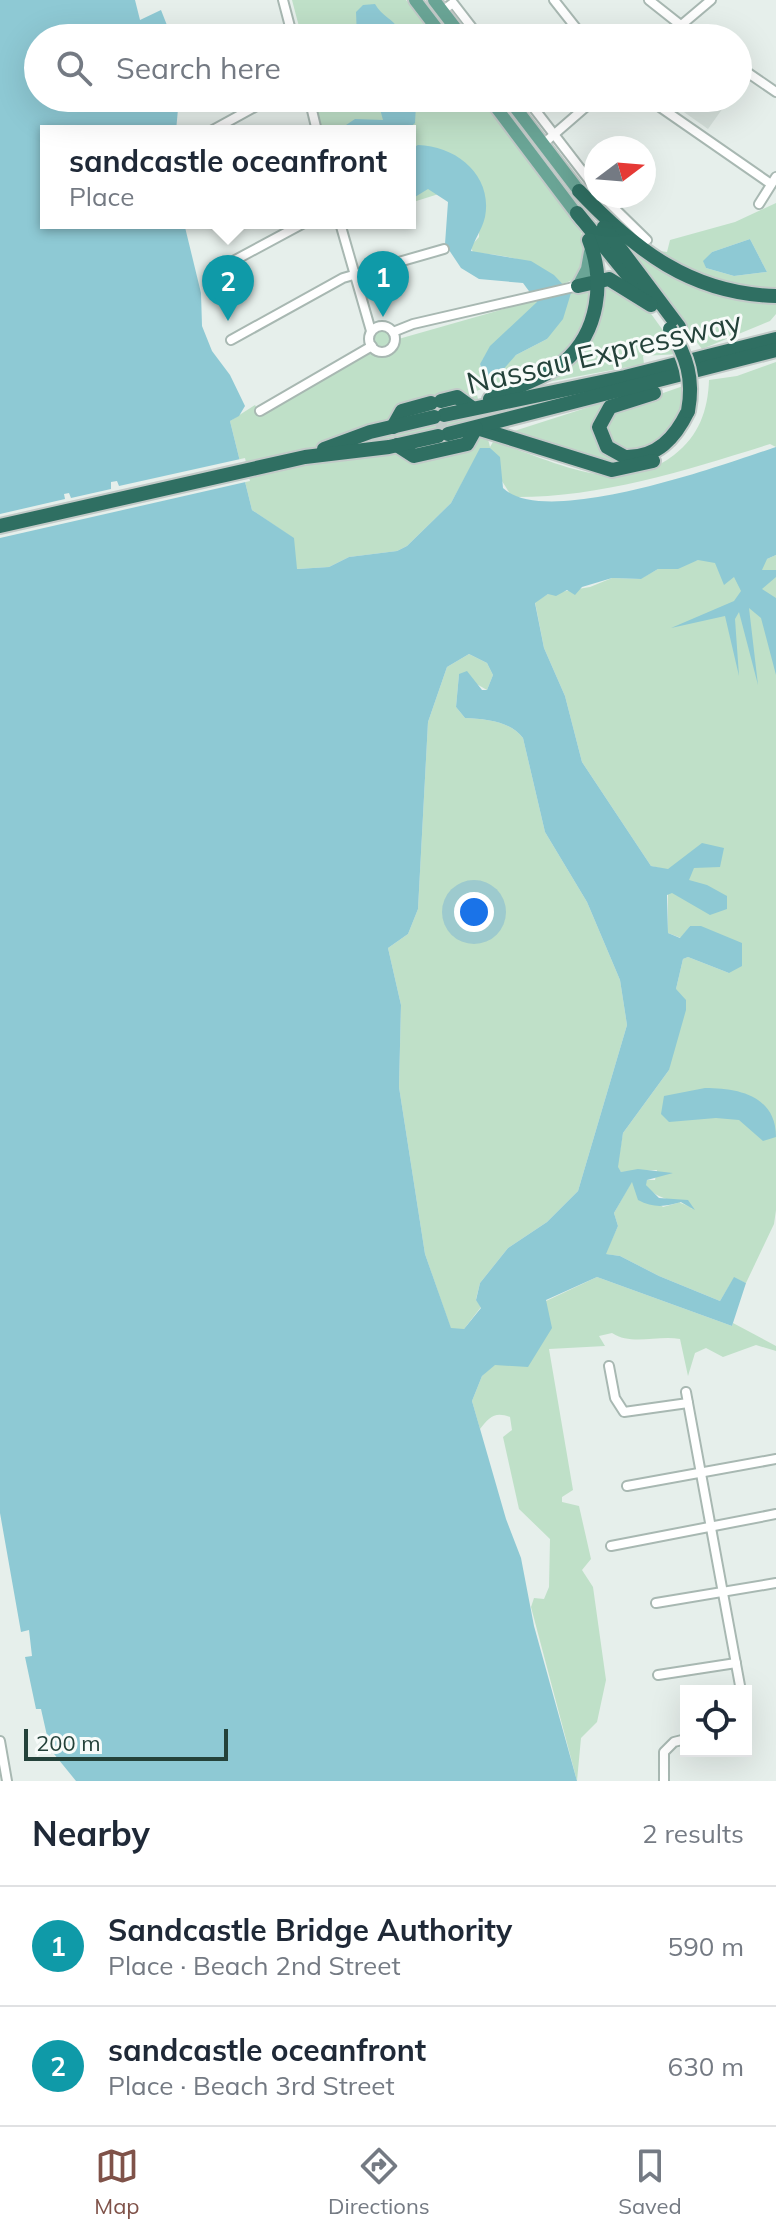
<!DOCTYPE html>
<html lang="en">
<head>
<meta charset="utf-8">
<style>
  :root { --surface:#fff; --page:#f2f2f3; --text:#1f2937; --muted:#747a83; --line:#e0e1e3; --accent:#7f5249 }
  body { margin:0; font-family:Mulish,sans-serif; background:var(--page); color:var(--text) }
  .controls { position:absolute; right:24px; bottom:24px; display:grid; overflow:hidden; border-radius:0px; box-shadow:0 8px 32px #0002 }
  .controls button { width:72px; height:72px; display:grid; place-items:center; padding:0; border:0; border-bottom:2px solid var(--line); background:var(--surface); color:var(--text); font:40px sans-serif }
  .compass { position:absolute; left:584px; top:136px; width:72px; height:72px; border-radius:50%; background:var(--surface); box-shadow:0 8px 32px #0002; rotate:74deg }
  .scale { position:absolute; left:24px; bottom:20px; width:204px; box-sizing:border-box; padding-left:8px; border:4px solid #24423a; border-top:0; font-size:22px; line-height:28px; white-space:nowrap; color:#24423a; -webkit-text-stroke:6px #f7fbf9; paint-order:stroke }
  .you { position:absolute; left:474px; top:912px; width:28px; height:28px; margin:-20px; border:6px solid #fff; border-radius:50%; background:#1a73e8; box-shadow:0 0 0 12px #1a73e833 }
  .badge { display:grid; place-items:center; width:52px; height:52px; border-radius:50%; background:var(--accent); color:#fff; font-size:26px; font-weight:700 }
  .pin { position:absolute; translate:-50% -66px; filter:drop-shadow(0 2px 4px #0008) }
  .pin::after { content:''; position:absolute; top:42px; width:28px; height:24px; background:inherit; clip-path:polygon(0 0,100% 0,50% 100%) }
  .popup { position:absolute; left:40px; top:125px; width:376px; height:104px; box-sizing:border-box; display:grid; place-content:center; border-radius:0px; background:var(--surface); filter:drop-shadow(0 2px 6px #0005); font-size:26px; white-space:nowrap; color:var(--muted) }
  .popup b { font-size:30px; color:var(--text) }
  .popup::after { content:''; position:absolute; left:50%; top:100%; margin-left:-16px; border:16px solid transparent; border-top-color:var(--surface) }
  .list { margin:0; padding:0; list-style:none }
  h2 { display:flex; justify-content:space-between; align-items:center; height:104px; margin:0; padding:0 32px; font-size:34px }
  h2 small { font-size:26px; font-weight:400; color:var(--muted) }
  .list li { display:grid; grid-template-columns:52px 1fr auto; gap:24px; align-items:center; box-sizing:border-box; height:120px; padding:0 32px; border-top:2px solid var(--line) }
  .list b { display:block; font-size:30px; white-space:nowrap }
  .list p { margin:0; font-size:26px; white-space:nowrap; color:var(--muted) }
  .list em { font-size:26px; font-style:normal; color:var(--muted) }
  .icon { flex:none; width:44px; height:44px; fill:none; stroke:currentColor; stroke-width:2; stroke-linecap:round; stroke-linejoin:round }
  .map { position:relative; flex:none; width:776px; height:1781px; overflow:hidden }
  .search { position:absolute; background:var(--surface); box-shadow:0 8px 32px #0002; left:24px; right:24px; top:24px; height:88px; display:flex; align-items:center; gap:20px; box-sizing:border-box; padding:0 28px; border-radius:44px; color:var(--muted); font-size:30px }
  .sheet { height:344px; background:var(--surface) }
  nav { display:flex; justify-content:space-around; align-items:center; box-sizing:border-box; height:112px; border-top:2px solid var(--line); background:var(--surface); font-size:22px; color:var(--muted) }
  nav a { display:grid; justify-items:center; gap:4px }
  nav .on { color:var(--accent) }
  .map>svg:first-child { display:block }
  .built { fill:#d4dfda }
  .green { fill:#bfe0c8; fill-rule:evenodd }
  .water { fill:#8ec9d4; fill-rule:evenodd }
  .pier { fill:#e6efeb }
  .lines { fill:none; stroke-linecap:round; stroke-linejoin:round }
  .highway-tunnel { stroke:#bfccc8; stroke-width:14; stroke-dasharray:14 7; stroke-linecap:butt }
  .street-casing { stroke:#a8b8b2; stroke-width:12 }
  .primary-casing { stroke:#c2cac8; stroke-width:16 }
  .highway-casing { stroke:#c2cac8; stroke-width:18 }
  .street { stroke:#fff; stroke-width:8 }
  .primary { stroke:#6aa596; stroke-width:12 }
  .highway { stroke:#2f6f62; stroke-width:14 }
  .highway-bridge-casing { stroke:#c2cac8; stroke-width:18; stroke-linecap:butt }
  .highway-bridge { stroke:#2f6f62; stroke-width:14 }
  .labels { text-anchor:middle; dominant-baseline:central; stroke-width:6; stroke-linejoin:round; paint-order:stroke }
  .street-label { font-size:30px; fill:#24423a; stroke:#f7fbf9 }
</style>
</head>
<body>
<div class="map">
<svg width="776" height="1781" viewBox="0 0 776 1781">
  <rect width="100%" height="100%" fill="#e6efeb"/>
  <polygon class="built" points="664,98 730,98 708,129"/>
  <g class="green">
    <polygon points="292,0 406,0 435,38 352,38 340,31 327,38 302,38"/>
    <path d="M342 98H481L579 228C591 252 590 276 562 284 542 261 502 254 473 253L471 246 479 237 480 181 410 203V131H317L311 107Z"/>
    <path d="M776 203V292L722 285 646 249 667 252 670 240 735 222ZM750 239 767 272 734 276 706 268 704 261 712 252Z"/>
    <path d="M621 242C639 250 655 267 673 277 705 294 740 297 776 300V314L770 321 702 349Z"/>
    <polygon points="398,266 403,287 365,297 360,276"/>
    <polygon points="606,282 649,311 680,354 643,356 644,364 537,384 577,351 602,283"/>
    <path d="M587 289 592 297C568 370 541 369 476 391L490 447 493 442C554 459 615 500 674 455 699 436 708 410 709 380L737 376 776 362V447L770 444C687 470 599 498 512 497L481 448 451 503 407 546 397 551 349 557 329 567 296 569 293 538 252 510 230 421 255 405 258 410 374 350 370 334 379 326 390 329 395 340 535 300 538 302C520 326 493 336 480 365L486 379 516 355 547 339 568 294Z"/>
    <path d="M686 385C680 427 670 435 635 455L609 447 603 422 609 412Z"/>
    <polygon points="620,397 594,428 603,452 618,463 618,468 502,435"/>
    <path d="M776 555V1210L774 1224 746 1283 734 1278 720 1301 659 1276 620 1256 605 1254 618 1226 614 1213 632 1181 663 1207 681 1202 692 1209C676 1197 658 1203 645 1184L647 1180H655L657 1170 621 1172 617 1167 623 1133 669 1070 676 989 683 959 688 957 729 973 690 926 681 938 668 933V870L651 866 582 762 565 696 544 648 535 602 548 594 590 587 612 578 640 579 658 569 698 560 767 559Z"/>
    <path d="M469 654 487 663 493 675 487 690 459 674 456 707 465 718C486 719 510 721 523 738L545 832 587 902 620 980 627 1025 578 1191 547 1222 508 1248 480 1283 476 1299 481 1307 464 1329H451L425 1254 399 1087 401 1005 388 948 408 934 418 909 428 722 447 667Z"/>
    <path d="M597 1277 732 1326 733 1323 776 1346V1351L756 1345 723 1357 706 1348 695 1353 688 1376 680 1339C657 1335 632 1346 612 1333L599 1336 605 1346 549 1349 573 1490 562 1497V1502L579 1506 591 1559 582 1570 593 1587 606 1680 597 1722 581 1738 577 1781 531 1607 534 1598 544 1599 549 1587 550 1539 519 1509 503 1437 512 1430 510 1417C495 1411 489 1417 480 1429L472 1401 482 1376 546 1301Z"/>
  </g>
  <g class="water">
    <path d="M0 0H135L140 20 161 10 172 38H38V98H179L176 131H46V223H184L201 293 202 326 212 351 230 375 245 406 239 416 230 421 252 510 294 538 297 569 329 567 349 557 397 551 407 546 451 503 480 448H490L500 457 503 488C545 529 723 465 776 447V555L767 559 762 570H776V577L762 589 776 598V675L761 618 749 608 758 685 739 612 735 619 739 676 725 616 671 628 734 601 741 591 734 577 724 585 715 563 698 560 678 569H658L641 579 612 578 582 587 575 595 567 590 556 596 548 594 535 603 544 648 565 696 582 762 651 866 668 869 702 843 724 848 720 867 694 868 689 880 707 885 727 896V909L710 915 672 893 667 895 668 933 680 938 690 926H701L742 943V966L729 973 688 957 683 959 676 989 686 1000V1010L669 1070 623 1133 618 1167 621 1172 638 1169 673 1173 647 1180 646 1185 659 1198 688 1200 695 1210 681 1202C665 1207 653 1208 638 1200L632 1182 614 1213 618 1226 606 1254 620 1256 659 1276 720 1301 734 1277 746 1283 732 1326 597 1277 546 1300 552 1328 528 1367 495 1365 482 1376 472 1401 506 1519 521 1558 534 1626 577 1781H76L50 1749 41 1709H36L25 1657 32 1656 29 1630 21 1632 0 1513ZM469 654 487 663 493 675 487 690H482L467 671 459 674 456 707 465 718C486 719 510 721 523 738L545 832 587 902 620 980 627 1025 578 1191 547 1222 508 1248 480 1283 476 1300 481 1308 464 1329 451 1328 425 1254 399 1087 401 1005 388 948 408 934 418 909 428 722 447 667Z"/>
    <path d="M375 4C382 17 393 18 399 30L397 38H357L356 12 363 5Z"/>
    <polygon points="377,98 424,98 416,105 415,123 406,131 337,131 355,119 383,120"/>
    <path d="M418 145C457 146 493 176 485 217 482 230 474 240 471 251L531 261 554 275 571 293 563 319 547 339 516 355 494 380 484 377 480 364 490 346 537 302 523 283 479 279 461 268 445 244 448 202 428 189 410 200V149Z"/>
    <polygon points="750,239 767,272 734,276 706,268 703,261 712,252"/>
    <path d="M705 1088C739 1088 776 1096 776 1137L763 1141 739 1120 716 1118 669 1122 661 1114 664 1096Z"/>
  </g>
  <polygon class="pier" points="245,458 250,481 0,538 0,514 65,499 64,494 69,493 71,498 111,489 111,482 117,481 119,486"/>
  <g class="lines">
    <polyline class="highway-tunnel" points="436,427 447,425"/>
    <defs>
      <g id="street">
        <polyline points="283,0 293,38"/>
        <polyline points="554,0 584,38"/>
        <polyline points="649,0 697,38"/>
        <polyline points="442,11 453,3 480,38"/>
        <polyline points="666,38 711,0"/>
        <polyline points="738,66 776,92"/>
        <polyline points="309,98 317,131"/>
        <polyline points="526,98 596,189"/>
        <polyline points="647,98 771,184"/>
        <polyline points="211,131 271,98"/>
        <polyline points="543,144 596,98"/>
        <polyline points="602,196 647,240"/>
        <polyline points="759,204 776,177"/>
        <polyline points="340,223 371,331"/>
        <polyline points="224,266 304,223"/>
        <circle cx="382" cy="339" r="13"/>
        <polyline points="393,332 413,324 578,286"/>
        <polyline points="231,340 343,278 444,249"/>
        <polyline points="260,411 372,346"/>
        <polyline points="609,1366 615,1398 624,1412 688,1403"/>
        <polyline points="686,1392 741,1691"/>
        <polyline points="627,1486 776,1459"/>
        <polyline points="611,1546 776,1514"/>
        <polyline points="656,1603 776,1583"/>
        <polyline points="658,1675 736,1663"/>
        <polyline points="0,1741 7,1781"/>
        <polyline points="664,1781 664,1752 674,1742 686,1739"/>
      </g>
      <g id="primary">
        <polyline points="415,0 444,38"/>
        <polyline points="434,0 463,38"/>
        <polyline points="489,98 581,220"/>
        <polyline points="508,98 579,191"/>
        <polyline points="578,286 587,269 590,252"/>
      </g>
      <g id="highway">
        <path d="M579 191C635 250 691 294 776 296"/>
        <polyline points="577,213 643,294"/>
        <polyline points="604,227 679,327"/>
        <polyline points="578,286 609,279 651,305"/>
        <path d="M654 393 610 407 599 427 607 447 625 457C657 458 675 438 688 411"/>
        <path d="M490 399C514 387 543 379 564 362 599 332 605 281 589 240"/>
        <polyline points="441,401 457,397 472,408"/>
        <polyline points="444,415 625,377 776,339"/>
        <polyline points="393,427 402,411 431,403"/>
        <polyline points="477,428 612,470 653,461"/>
        <polyline points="448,434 776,350"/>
        <polyline points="397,445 414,456 467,444 476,428"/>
        <polyline points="324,449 370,432 434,417"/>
        <polyline points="0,526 305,457 389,447 438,436"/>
      </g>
    </defs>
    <use href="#street" class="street-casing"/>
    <use href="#primary" class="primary-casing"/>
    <use href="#highway" class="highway-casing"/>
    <use href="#street" class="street"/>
    <use href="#primary" class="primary"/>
    <use href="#highway" class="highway"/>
    <defs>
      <path id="highway-bridge" d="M670 329C687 357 694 379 688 411"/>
    </defs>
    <use href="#highway-bridge" class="highway-bridge-casing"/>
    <use href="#highway-bridge" class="highway-bridge"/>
  </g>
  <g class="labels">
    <g class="street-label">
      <text transform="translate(604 352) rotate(-13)">Nassau Expressway</text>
    </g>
  </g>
</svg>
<div class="controls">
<button><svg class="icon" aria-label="locate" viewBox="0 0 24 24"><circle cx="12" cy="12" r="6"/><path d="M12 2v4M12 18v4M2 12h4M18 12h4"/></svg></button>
</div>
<svg class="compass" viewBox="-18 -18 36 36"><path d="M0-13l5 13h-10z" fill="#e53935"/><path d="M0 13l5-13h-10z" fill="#747a83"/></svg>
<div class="scale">200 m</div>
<div class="you"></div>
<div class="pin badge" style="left:383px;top:317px;background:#0f9aa8">1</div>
<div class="pin badge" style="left:228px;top:321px;background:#0f9aa8">2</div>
<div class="popup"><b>sandcastle oceanfront</b>Place</div>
<div class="search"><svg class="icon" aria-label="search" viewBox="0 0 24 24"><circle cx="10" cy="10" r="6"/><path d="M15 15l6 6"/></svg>Search here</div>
</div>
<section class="sheet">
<h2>Nearby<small>2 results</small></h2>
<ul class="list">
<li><span class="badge" style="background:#0f9aa8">1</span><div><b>Sandcastle Bridge Authority</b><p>Place · Beach 2nd Street</p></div><em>590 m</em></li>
<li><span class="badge" style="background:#0f9aa8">2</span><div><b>sandcastle oceanfront</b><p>Place · Beach 3rd Street</p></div><em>630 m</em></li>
</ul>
</section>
<nav>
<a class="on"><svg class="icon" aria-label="map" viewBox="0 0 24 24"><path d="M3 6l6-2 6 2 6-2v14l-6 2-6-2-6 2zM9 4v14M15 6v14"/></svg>Map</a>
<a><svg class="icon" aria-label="directions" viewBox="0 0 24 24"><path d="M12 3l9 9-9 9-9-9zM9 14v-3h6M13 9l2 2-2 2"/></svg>Directions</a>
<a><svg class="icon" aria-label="saved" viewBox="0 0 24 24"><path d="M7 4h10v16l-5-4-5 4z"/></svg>Saved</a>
</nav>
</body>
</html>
